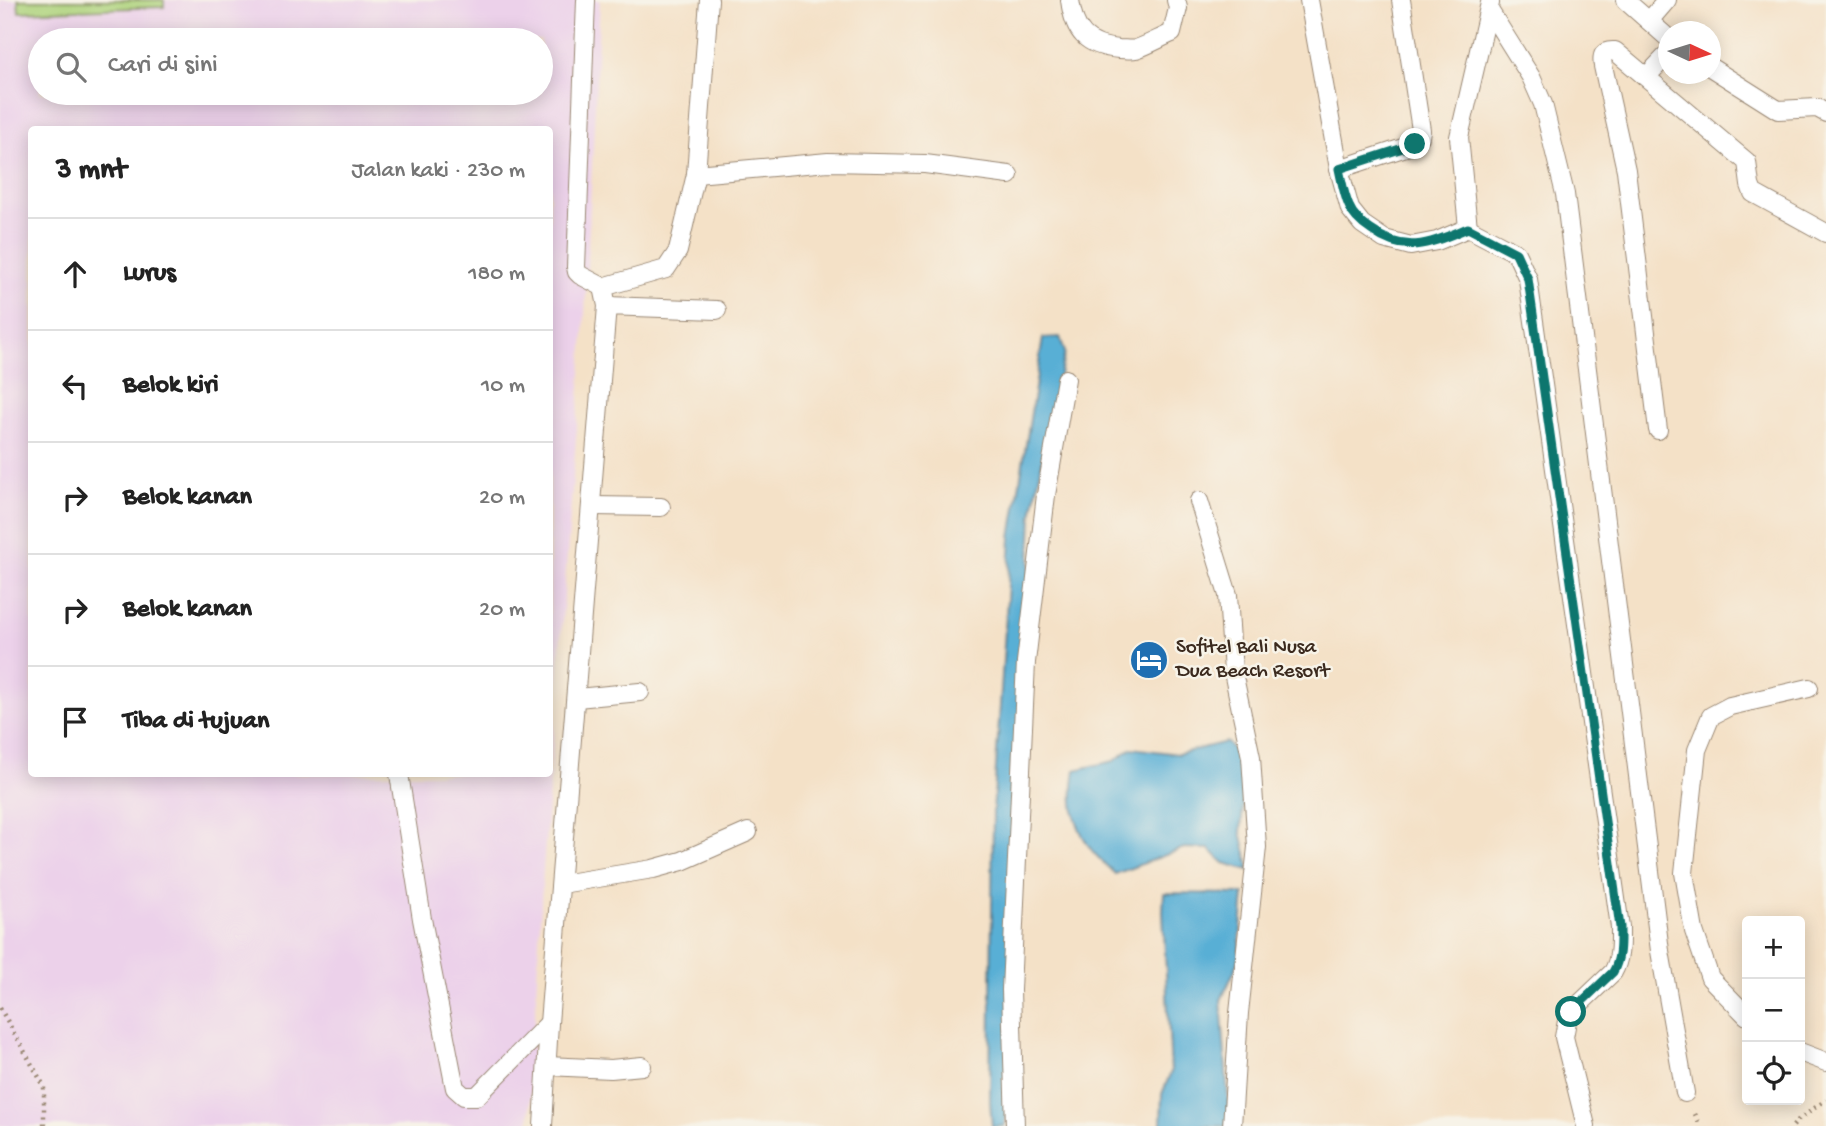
<!DOCTYPE html>
<html lang="id">
<head>
<meta charset="utf-8">
<style>
  :root { --surface:#fff; --page:#f6f6f6; --text:#222; --muted:#767676; --line:#e0e0e0 }
  body { margin:0; font-family:"Gochi Hand",sans-serif; background:var(--page); color:var(--text) }
  .controls { position:absolute; right:21px; bottom:21px; display:grid; overflow:hidden; border-radius:7px; box-shadow:0 4px 18px #0003 }
  .controls button { width:63px; height:63px; display:grid; place-items:center; padding:0; border:0; border-bottom:2px solid var(--line); background:var(--surface); color:var(--text); font:35px sans-serif }
  .compass { position:absolute; left:1658px; top:21px; width:63px; height:63px; border-radius:50%; background:var(--surface); box-shadow:0 4px 18px #0003; rotate:94deg }
  .stop { position:absolute; width:21px; height:21px; margin:-16px; border:5px solid #0f766e; border-radius:50%; background:#fff }
  .stop.end { background:#0f766e; border-color:#fff; box-shadow:0 2px 7px #0008 }
  .list { margin:0; padding:0; list-style:none }
  h2 { display:flex; justify-content:space-between; align-items:center; height:91px; margin:0; padding:0 28px; font-size:30px }
  h2 small { font-size:23px; font-weight:400; color:var(--muted) }
  .list li { display:grid; grid-template-columns:46px 1fr auto; gap:21px; align-items:center; box-sizing:border-box; height:112px; padding:0 28px; border-top:2px solid var(--line) }
  .list b { display:block; font-size:26px; white-space:nowrap }
  .list em { font-size:23px; font-style:normal; color:var(--muted) }
  .icon { flex:none; width:38px; height:38px; fill:none; stroke:currentColor; stroke-width:2; stroke-linecap:round; stroke-linejoin:round }
  .map { position:relative; flex:none; width:1826px; height:1126px; overflow:hidden }
  .search { position:absolute; background:var(--surface); box-shadow:0 4px 18px #0003; left:28px; top:28px; width:525px; height:77px; display:flex; align-items:center; gap:18px; box-sizing:border-box; padding:0 24px; border-radius:38px; color:var(--muted); font-size:26px }
  .panel { position:absolute; background:var(--surface); box-shadow:0 4px 18px #0003; left:28px; top:126px; width:525px; height:651px; border-radius:7px }
  .map>svg:first-child { display:block }
  .built { fill:#ecd1ea; fill-rule:evenodd }
  .green { fill:#add37c; stroke:#747e4d; stroke-width:2 }
  .water { fill:#58afd5; stroke:#4a6c7a; stroke-width:2 }
  .lines { fill:none; stroke-linecap:round; stroke-linejoin:round }
  .lane-casing { stroke:#988672; stroke-width:20 }
  .path { stroke:#988672; stroke-width:4.5; stroke-dasharray:2 5; stroke-linecap:butt }
  .lane { stroke:#fff; stroke-width:18 }
  .route { stroke:#0f766e; stroke-width:9 }
  .labels { text-anchor:middle; dominant-baseline:central; stroke-width:5; stroke-linejoin:round; paint-order:stroke }
  .poi-label { font-size:21px; fill:#3b2a1e; stroke:#f7f3e8; text-anchor:start }
</style>
</head>
<body>
<div class="map">
<svg width="1826" height="1126" viewBox="0 0 1826 1126">
  <rect width="100%" height="100%" fill="#f7f3e8"/>
  <filter id="ink" filterUnits="userSpaceOnUse"><feTurbulence type="fractalNoise" baseFrequency=".0143" numOctaves="2"/><feDisplacementMap in="SourceGraphic" scale="14" xChannelSelector="R" yChannelSelector="G"/><feConvolveMatrix kernelMatrix="1 2 1 2 8 2 1 2 1" color-interpolation-filters="sRGB"/></filter>
  <filter id="wash" filterUnits="userSpaceOnUse"><feTurbulence type="fractalNoise" baseFrequency=".00686" numOctaves="4" result="noise"/><feDisplacementMap in="SourceGraphic" scale="28" xChannelSelector="R" yChannelSelector="G"/><feGaussianBlur stdDeviation="1.57" result="paint"/><feColorMatrix in="noise" values="0 0 0 0 0 0 0 0 0 0 0 0 0 0 0 0 0 1.4 0 .05"/><feComposite in="paint" operator="in"/></filter>
  <g filter="url(#wash)">
    <rect width="100%" height="100%" fill="#f4e1c7"/>
    <path class="built" d="M0 0H600L584 333 542 883 529 1126H0ZM40 40H541V93H40ZM32 130H550V774H32Z"/>
    <polygon class="green" points="18,0 164,0 164,7 19,12"/>
    <g class="water">
      <polygon points="1060,337 1065,352 1052,409 1032,515 1007,1113 1004,1126 992,1126 990,1101 993,813 1011,538 1043,338"/>
      <path d="M1226 742 1240 756 1244 790 1241 832 1250 870 1224 863 1209 849 1184 848 1115 874C1106 865 1095 856 1088 845 1072 820 1070 798 1075 770L1114 761 1132 748 1178 754Z"/>
      <polygon points="1164,893 1244,894 1238,963 1221,1000 1230,1126 1161,1126 1162,1094 1171,1072 1163,912"/>
    </g>
  </g>
  <g filter="url(#ink)">
    <g class="lines">
      <defs>
        <g id="lane">
          <polyline points="586,0 576,267 577,272 580,275 603,287"/>
          <path d="M1070 0C1074 32 1086 46 1119 49 1125 49 1131 50 1136 49 1148 45 1160 38 1172 33L1178 8 1176 0"/>
          <polyline points="1309,0 1339,169 1350,209 1362,224 1384,239 1411,246 1437,241 1468,228 1459,137 1490,3"/>
          <polyline points="1625,0 1668,38"/>
          <polyline points="1489,10 1531,77 1543,104 1565,194 1660,951 1685,1093"/>
          <polyline points="1649,21 1667,0"/>
          <polyline points="1710,67 1778,110 1817,108 1826,113"/>
          <polyline points="1646,77 1668,54"/>
          <polyline points="1339,169 1415,144 1420,137 1421,130 1401,0"/>
          <polyline points="696,174 828,162 925,164 1009,175"/>
          <path d="M1468 228 1516 253 1528 279 1620 927C1620 943 1621 958 1613 972L1571 1012 1567 1021 1564 1037 1586 1126"/>
          <polyline points="607,306 603,287 666,269 678,251 696,174 709,0"/>
          <path d="M1658 430 1626 170 1603 66C1601 55 1603 50 1615 51L1747 162 1750 185 1753 193 1826 233"/>
          <polyline points="1199,501 1228,595 1233,672 1251,757 1257,847 1239,1013 1232,1126"/>
          <polyline points="592,506 661,507"/>
          <polyline points="577,698 640,692"/>
          <polyline points="399,774 422,919 455,1088 464,1096 477,1096 549,1023"/>
          <polyline points="561,884 653,869 682,861 748,832"/>
          <polyline points="1747,1016 1710,978 1694,931 1684,873 1697,750 1711,716 1730,706 1809,688"/>
          <polyline points="1800,1052 1826,1062"/>
          <polyline points="547,1066 611,1069 642,1066"/>
          <polyline points="543,1126 549,1023 607,306 717,310"/>
          <polyline points="1015,1126 1011,990 1026,662 1046,495 1066,379"/>
        </g>
      </defs>
      <use href="#lane" class="lane-casing"/>
      <g class="path">
        <polyline points="0,1008 44,1086 44,1126"/>
        <polyline points="1694,1114 1700,1126"/>
        <polyline points="1793,1126 1799,1119 1826,1100"/>
      </g>
      <use href="#lane" class="lane"/>
    </g>
  </g>
  <g class="lines" filter="url(#ink)">
    <path class="route" d="M1415 144 1339 169C1342 182 1344 195 1349 206 1353 216 1362 224 1371 230 1407 256 1431 243 1468 228L1516 253 1528 279 1620 927C1620 943 1621 958 1613 972L1571 1012"/>
  </g>
  <defs>
    <symbol id="hotel-disc" viewBox="-11 -11 22 22"><circle r="9.5" fill="#1f6fb2" stroke="#f7f3e8"/><path d="M-6-4.5h1.5V1H6V5H4.5V3h-9V5H-6ZM-4 0a1.8 1.8 0 1 1 3.6 0ZM.5 0V-2.5h3Q6-2.5 6 0Z" fill="#fff"/></symbol>
  </defs>
  <g fill-rule="evenodd">
    <use href="#hotel-disc" x="1127" y="638" width="44" height="44"/>
  </g>
  <g class="labels">
    <g class="poi-label">
      <text x="1176" y="648">Sofitel Bali Nusa<tspan x="1176" dy="24">Dua Beach Resort</tspan></text>
    </g>
  </g>
</svg>
<div class="controls">
<button>+</button>
<button>−</button>
<button><svg class="icon" aria-label="locate" viewBox="0 0 24 24"><circle cx="12" cy="12" r="6"/><path d="M12 2v4M12 18v4M2 12h4M18 12h4"/></svg></button>
</div>
<svg class="compass" viewBox="-18 -18 36 36"><path d="M0-13l5 13h-10z" fill="#e53935"/><path d="M0 13l5-13h-10z" fill="#767676"/></svg>
<div class="stop" style="left:1571px;top:1012px"></div>
<div class="stop end" style="left:1415px;top:144px"></div>
<div class="search"><svg class="icon" aria-label="search" viewBox="0 0 24 24"><circle cx="10" cy="10" r="6"/><path d="M15 15l6 6"/></svg>Cari di sini</div>
<section class="panel">
<h2>3 mnt<small>Jalan kaki · 230 m</small></h2>
<ul class="list">
<li><svg class="icon" aria-label="ahead" viewBox="0 0 24 24"><path d="M12 20V5M6 11l6-6 6 6"/></svg><div><b>Lurus</b></div><em>180 m</em></li>
<li><svg class="icon" aria-label="left" viewBox="0 0 24 24"><path d="M17 20v-9H6M10 6l-5 5 5 5"/></svg><div><b>Belok kiri</b></div><em>10 m</em></li>
<li><svg class="icon" aria-label="right" viewBox="0 0 24 24"><path d="M7 20v-9h11M14 6l5 5-5 5"/></svg><div><b>Belok kanan</b></div><em>20 m</em></li>
<li><svg class="icon" aria-label="right" viewBox="0 0 24 24"><path d="M7 20v-9h11M14 6l5 5-5 5"/></svg><div><b>Belok kanan</b></div><em>20 m</em></li>
<li><svg class="icon" aria-label="arrive" viewBox="0 0 24 24"><path d="M6 21V4h12l-3 4 3 4H6"/></svg><div><b>Tiba di tujuan</b></div></li>
</ul>
</section>
</div>
</body>
</html>
